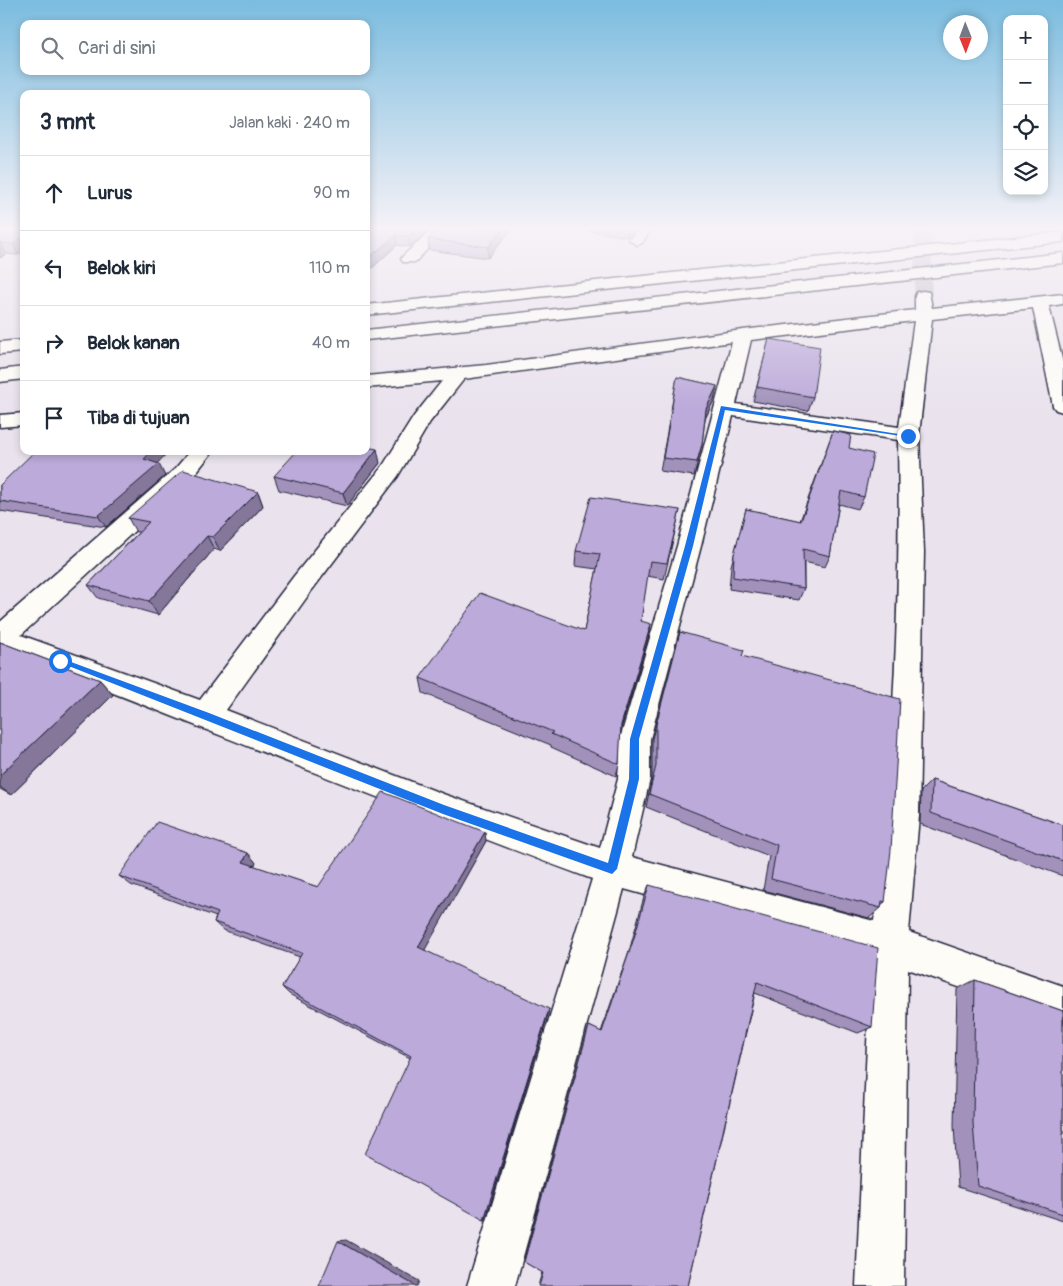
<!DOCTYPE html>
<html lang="id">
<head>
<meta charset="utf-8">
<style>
  :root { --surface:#fff; --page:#f6f6f7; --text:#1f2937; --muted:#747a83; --line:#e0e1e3 }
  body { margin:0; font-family:Pangolin,sans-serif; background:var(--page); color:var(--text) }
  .controls { position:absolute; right:15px; top:15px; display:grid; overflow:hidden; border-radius:10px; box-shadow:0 2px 8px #0003 }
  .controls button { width:45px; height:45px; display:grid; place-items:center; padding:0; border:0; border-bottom:1px solid var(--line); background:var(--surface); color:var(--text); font:25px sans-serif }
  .compass { position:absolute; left:943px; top:15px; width:45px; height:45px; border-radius:50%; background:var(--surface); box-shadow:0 2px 8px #0003; rotate:179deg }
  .stop { position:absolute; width:15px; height:15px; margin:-11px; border:4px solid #1a73e8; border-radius:50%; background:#fff }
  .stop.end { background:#1a73e8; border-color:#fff; box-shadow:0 1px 5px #0008 }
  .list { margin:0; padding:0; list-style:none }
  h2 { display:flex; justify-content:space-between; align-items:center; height:65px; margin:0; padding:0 20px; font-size:21px }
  h2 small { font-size:16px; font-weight:400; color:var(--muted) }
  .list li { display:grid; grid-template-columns:32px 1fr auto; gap:15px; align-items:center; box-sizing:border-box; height:75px; padding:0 20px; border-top:1px solid var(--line) }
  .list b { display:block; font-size:19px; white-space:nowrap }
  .list em { font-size:16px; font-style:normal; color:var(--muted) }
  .icon { flex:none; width:28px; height:28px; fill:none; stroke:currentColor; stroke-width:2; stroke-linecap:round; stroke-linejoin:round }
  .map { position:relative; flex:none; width:1063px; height:1286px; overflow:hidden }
  .search { position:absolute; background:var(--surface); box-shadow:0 2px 8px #0003; left:20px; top:20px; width:350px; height:55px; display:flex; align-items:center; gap:12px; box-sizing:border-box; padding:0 18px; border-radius:10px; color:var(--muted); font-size:19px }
  .panel { position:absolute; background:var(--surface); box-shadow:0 2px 8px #0003; left:20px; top:90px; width:350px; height:365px; border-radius:10px }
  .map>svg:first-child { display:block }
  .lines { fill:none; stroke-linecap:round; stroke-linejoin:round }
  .minor-tunnel { stroke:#c2bcca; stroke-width:17; stroke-dasharray:17 8; stroke-linecap:butt }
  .minor-casing { stroke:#22223b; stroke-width:3 }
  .motorway-casing { stroke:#22223b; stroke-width:3 }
  .minor { fill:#fdfcf7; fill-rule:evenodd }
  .motorway { fill:#fdfcf7; fill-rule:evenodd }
  .wall { fill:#a292bb; stroke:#22223b }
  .shaded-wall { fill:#847799; stroke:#22223b }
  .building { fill:#bcaada; stroke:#22223b }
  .route { fill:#1a73e8 }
</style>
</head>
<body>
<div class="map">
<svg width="1063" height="1286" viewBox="0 0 1063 1286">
  <rect width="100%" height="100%" fill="#eae3ee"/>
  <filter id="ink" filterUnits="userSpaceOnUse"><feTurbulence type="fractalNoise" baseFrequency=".02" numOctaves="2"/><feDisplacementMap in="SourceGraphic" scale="10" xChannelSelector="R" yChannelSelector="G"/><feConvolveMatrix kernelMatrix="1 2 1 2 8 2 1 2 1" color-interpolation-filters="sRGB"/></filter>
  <g filter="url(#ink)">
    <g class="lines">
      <polyline class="minor-tunnel" points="923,228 923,296"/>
      <defs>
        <g id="minor">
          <polygon points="433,228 448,228 415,262 403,262 401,259 403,256"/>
          <polygon points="638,228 652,228 642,243 637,245 629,240"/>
          <path d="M923 291 929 292 932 308 1063 294V304L1049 306 1063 363V412L1056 410 1053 406 1033 308 932 319 919 435 924 552 919 816 909 932 1063 986V1024L908 969 904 1286H856L871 957 624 889 515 1286H467L592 879C393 806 198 725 0 649V622L175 469 190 451H213L191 479 21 635 200 700 294 576 382 467 414 416 442 381 366 388V376L486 365 743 330 915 310V296L917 292ZM914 321 899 427 736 404 751 340ZM732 342 677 546 620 739 618 779 600 848 443 794 226 710 312 590 398 476 430 422 464 379ZM733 416 898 440C901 601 893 762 874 921L632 857 650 779V739L701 546Z"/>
          <polygon points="24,413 24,425 0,427 0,415"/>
        </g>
        <g id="motorway">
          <polygon points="1063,232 1063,242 366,315 366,305"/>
          <polygon points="1063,253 1063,263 366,340 366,330"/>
          <polygon points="24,340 24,352 0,354 0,342"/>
          <polygon points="24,367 24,379 0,382 0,370"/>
        </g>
      </defs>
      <use href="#minor" class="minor-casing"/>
      <use href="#motorway" class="motorway-casing"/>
      <use href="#minor" class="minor"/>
      <use href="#motorway" class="motorway"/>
    </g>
    <g class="wall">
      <polygon points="0,228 24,228 18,255 6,254 0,258"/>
      <polygon points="366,228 431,228 410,247 397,245 371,269 366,268"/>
      <polygon points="439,228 512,228 488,258 429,250 428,239"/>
      <polygon points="590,228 633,228 627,237 590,231"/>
      <polygon points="691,228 705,228 703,230"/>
      <polygon points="769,339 813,397 808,411 753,401"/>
      <polygon points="677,377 717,386 714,400 705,419 702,444 694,476 660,471"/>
      <polygon points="833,431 849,448 864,497 858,509 839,504 830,556 825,567 804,562 804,588 799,600 729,589 731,566 746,509 800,521"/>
      <polygon points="380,463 347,506 279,490 274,476"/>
      <polygon points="157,464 165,476 106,527 0,511 0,485"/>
      <polygon points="258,492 263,506 220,551 214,549 158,615 98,598 88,585 139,532 136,532 128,518"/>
      <polygon points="680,510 664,579 647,576 641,621 648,639 620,731 619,764 616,776 551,747 551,745 423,693 420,678 584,631 597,569 575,566 576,551"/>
      <polygon points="680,632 742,656 885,902 881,905 881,908 869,918 763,890 769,856 646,807 652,779 652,739"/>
      <polygon points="0,642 100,680 113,695 11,795 0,789"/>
      <polygon points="932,780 1063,825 1063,876 920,824 921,791"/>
      <polygon points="486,841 424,950 548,1014 486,1219 484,1220 410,1058 289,994 282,987 300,957 223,930 214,922 216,917 131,885 119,876 248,853 256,863 254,866 318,887"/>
      <polygon points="649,885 872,1027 858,1033 755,993 688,1286 538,1286 542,1272 524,1262 524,1259 587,1032 589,1026 601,1032 630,948 644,897"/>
      <polygon points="975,980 1063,1011 1063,1221 958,1187 954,1126 957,989"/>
    </g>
    <g class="shaded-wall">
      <polygon points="418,228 431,228 410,247 408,236"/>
      <polygon points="503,228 512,228 488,258 488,247"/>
      <polygon points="628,228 633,228 627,237"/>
      <polygon points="396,235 397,245 371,269 369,258"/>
      <polygon points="24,236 24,251 18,255 13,244"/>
      <polygon points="0,243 6,254 0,258"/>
      <polygon points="717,386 714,400 703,423 706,409"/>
      <polygon points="377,449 380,463 347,506 343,493"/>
      <polygon points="152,451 169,451 151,470 159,464 165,476 106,527 98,516 144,459"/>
      <polygon points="258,492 263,506 220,551 213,537"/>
      <polygon points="207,536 214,549 158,615 149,601"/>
      <polygon points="651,624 648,639 618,738 621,725"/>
      <polygon points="100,680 113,695 11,795 0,787 0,775"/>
      <polygon points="485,832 486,841 422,955 418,947"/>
      <polygon points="248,853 256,863 251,871 243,862"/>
      <polygon points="549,1009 548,1014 486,1219 484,1220"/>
      <polygon points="346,1240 419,1281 417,1286 414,1286 338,1241"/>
    </g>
    <g class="building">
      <polygon points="0,228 24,228 24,236 13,244 0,243"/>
      <polygon points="366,228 418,228 408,236 396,235 369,258 366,257"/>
      <polygon points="439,228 503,228 488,247 428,239"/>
      <polygon points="769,339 820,347 813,397 757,387"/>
      <polygon points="677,377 717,386 706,409 702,444 697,462 663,458"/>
      <polygon points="833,431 851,435 849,448 873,454 864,497 841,491 830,556 803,549 804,588 733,577 734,554 746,509 801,521"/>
      <polygon points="366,447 377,449 343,493 274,476 297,451 366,451"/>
      <polygon points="35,451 152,451 144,459 159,464 98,516 0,501 0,485"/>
      <polygon points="183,470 258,492 213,537 207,536 149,601 88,585 149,522 128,518"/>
      <polygon points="591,497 680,510 667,563 650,561 641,621 651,624 621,725 619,764 551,734 553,732 420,678 480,593 584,631 600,554 576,551"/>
      <polygon points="680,632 744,650 742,656 900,699 891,850 885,902 882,901 881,908 771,879 777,845 649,794 656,766 656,725"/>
      <polygon points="0,642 100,680 0,775"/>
      <polygon points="932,780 1063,825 1063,861 931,813"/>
      <polygon points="383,792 485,832 418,947 549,1009 484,1220 365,1154 411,1056 282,987 302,953 214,922 218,913 119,876 157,822 248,853 243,862 318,887"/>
      <polygon points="649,885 878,948 872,1027 757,982 688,1286 539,1286 543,1273 524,1262 589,1026 602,1032 634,938"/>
      <polygon points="975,980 1063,1011 1063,1214 978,1186 973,1123"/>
      <polygon points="338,1241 414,1285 414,1286 319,1286"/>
    </g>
  </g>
  <linearGradient id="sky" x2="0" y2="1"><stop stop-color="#7bbcdf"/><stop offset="0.56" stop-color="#f6f2f7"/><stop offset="1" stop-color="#f6f2f7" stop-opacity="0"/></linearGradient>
  <rect width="1063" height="408" fill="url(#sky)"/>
  <polygon class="route" points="721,406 911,436 908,437 725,410 693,546 639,739 639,779 617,869 612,874 443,814 56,661 60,658 63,659 209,713 444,805 608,863 629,779 630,739 685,546"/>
</svg>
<div class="controls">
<button>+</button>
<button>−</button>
<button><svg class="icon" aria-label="locate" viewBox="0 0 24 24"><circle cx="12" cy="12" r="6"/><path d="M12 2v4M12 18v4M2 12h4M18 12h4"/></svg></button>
<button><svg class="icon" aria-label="layers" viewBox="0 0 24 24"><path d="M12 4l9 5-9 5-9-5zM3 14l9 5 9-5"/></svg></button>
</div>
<svg class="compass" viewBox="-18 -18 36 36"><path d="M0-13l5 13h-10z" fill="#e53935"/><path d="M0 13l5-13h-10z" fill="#747a83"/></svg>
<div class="stop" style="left:60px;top:661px"></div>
<div class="stop end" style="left:908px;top:436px"></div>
<div class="search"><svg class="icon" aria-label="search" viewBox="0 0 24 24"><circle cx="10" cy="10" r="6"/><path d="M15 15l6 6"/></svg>Cari di sini</div>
<section class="panel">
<h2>3 mnt<small>Jalan kaki · 240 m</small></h2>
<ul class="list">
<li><svg class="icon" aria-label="ahead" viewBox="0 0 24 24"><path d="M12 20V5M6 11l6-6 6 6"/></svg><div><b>Lurus</b></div><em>90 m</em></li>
<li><svg class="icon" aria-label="left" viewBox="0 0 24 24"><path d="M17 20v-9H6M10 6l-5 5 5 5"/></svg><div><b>Belok kiri</b></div><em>110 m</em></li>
<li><svg class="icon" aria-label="right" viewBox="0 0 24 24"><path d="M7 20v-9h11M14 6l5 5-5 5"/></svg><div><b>Belok kanan</b></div><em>40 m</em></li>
<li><svg class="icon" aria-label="arrive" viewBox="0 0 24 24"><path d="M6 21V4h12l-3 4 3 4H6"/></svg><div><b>Tiba di tujuan</b></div></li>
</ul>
</section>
</div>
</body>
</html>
